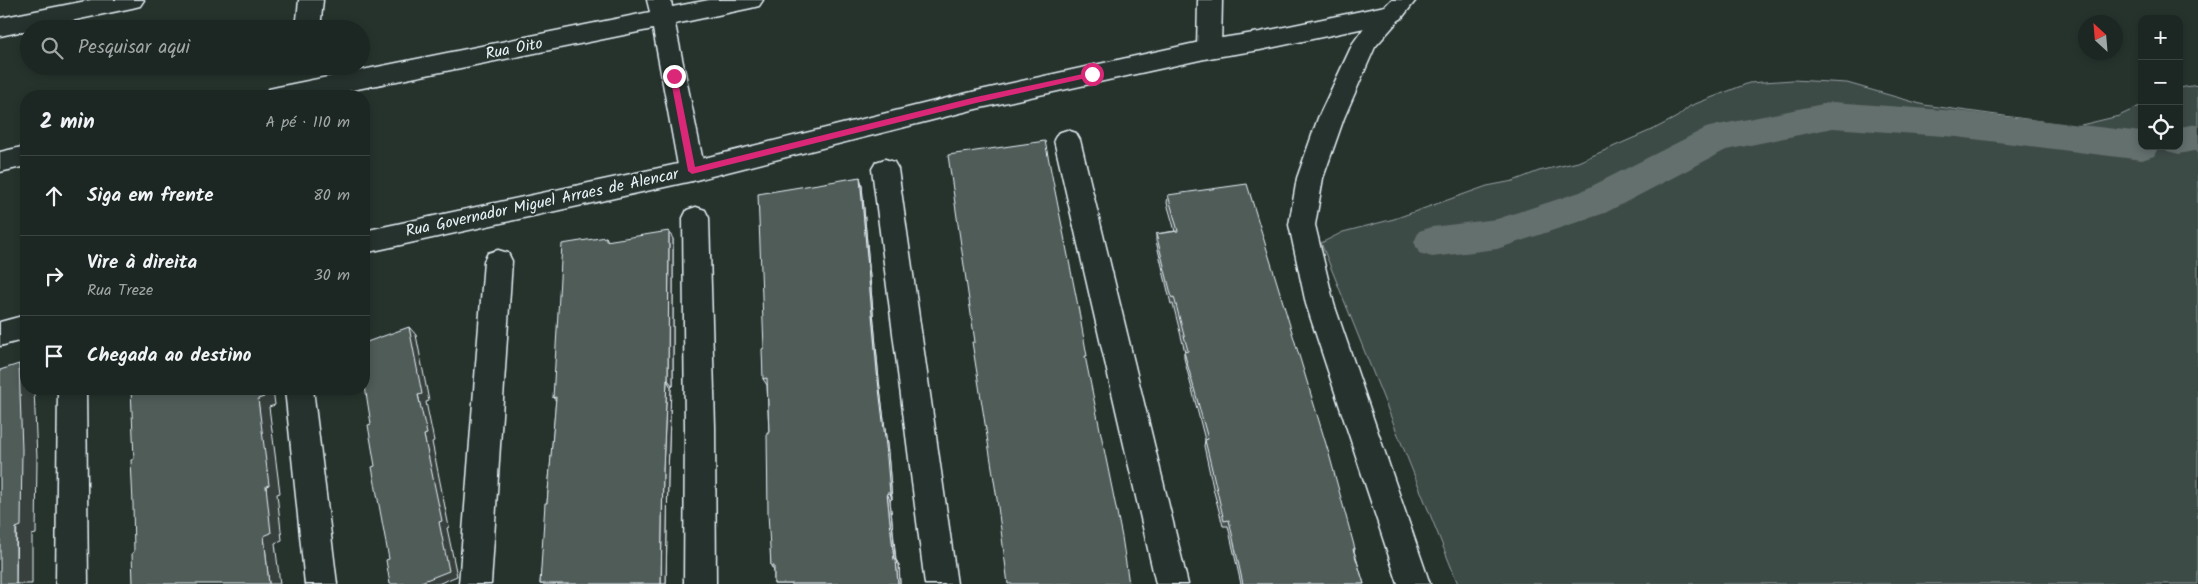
<!DOCTYPE html>
<html lang="pt">
<head>
<meta charset="utf-8">
<style>
  :root { --surface:#1c2622; --page:#29322f; --text:#f1f3f6; --muted:#a0a5a5; --line:#3a4340 }
  body { margin:0; font-family:Kalam,sans-serif; background:var(--page); color:var(--text) }
  .controls { position:absolute; right:15px; top:15px; display:grid; overflow:hidden; border-radius:10px; box-shadow:0 2px 8px #0003 }
  .controls button { width:45px; height:45px; display:grid; place-items:center; padding:0; border:0; border-bottom:1px solid var(--line); background:var(--surface); color:var(--text); font:25px sans-serif }
  .compass { position:absolute; left:2078px; top:15px; width:45px; height:45px; border-radius:50%; background:var(--surface); box-shadow:0 2px 8px #0003; rotate:334deg }
  .stop { position:absolute; width:15px; height:15px; margin:-11px; border:4px solid #db2777; border-radius:50%; background:#fff }
  .stop.end { background:#db2777; border-color:#fff; box-shadow:0 1px 5px #0008 }
  .list { margin:0; padding:0; list-style:none }
  h2 { display:flex; justify-content:space-between; align-items:center; height:65px; margin:0; padding:0 20px; font-size:21px }
  h2 small { font-size:16px; font-weight:400; color:var(--muted) }
  .list li { display:grid; grid-template-columns:32px 1fr auto; gap:15px; align-items:center; box-sizing:border-box; height:80px; padding:0 20px; border-top:1px solid var(--line) }
  .list b { display:block; font-size:19px; white-space:nowrap }
  .list p { margin:0; font-size:16px; white-space:nowrap; color:var(--muted) }
  .list em { font-size:16px; font-style:normal; color:var(--muted) }
  .icon { flex:none; width:28px; height:28px; fill:none; stroke:currentColor; stroke-width:2; stroke-linecap:round; stroke-linejoin:round }
  .map { position:relative; flex:none; width:2198px; height:584px; overflow:hidden }
  .search { position:absolute; background:var(--surface); box-shadow:0 2px 8px #0003; left:20px; top:20px; width:350px; height:55px; display:flex; align-items:center; gap:12px; box-sizing:border-box; padding:0 18px; border-radius:28px; color:var(--muted); font-size:19px }
  .panel { position:absolute; background:var(--surface); box-shadow:0 2px 8px #0003; left:20px; top:90px; width:350px; height:305px; border-radius:20px }
  .map>svg:first-child { display:block }
  .green { fill:#3e4b47; stroke:#939ea0 }
  .lines { fill:none; stroke-linecap:round; stroke-linejoin:round }
  .canal { fill:#636f6d; fill-rule:evenodd }
  .street-casing { stroke:#e8f1f8; stroke-width:3 }
  .secondary-casing { stroke:#e8f1f8; stroke-width:3 }
  .street { fill:#26332d; fill-rule:evenodd }
  .secondary { fill:#26332d; fill-rule:evenodd }
  .wall { fill:#454f4d; stroke:#e8f1f8 }
  .shaded-wall { fill:#38403e; stroke:#e8f1f8 }
  .building { fill:#505c59; stroke:#e8f1f8 }
  .route { fill:#db2777 }
  .labels { text-anchor:middle; dominant-baseline:central; stroke-width:4.5; stroke-linejoin:round; paint-order:stroke }
  .street-label { font-size:16px; fill:#e8f1f8; stroke:#26332d }
</style>
</head>
<body>
<div class="map">
<svg width="2198" height="584" viewBox="0 0 2198 584">
  <rect width="100%" height="100%" fill="#26332d"/>
  <filter id="ink" filterUnits="userSpaceOnUse"><feTurbulence type="fractalNoise" baseFrequency=".02" numOctaves="2"/><feDisplacementMap in="SourceGraphic" scale="10" xChannelSelector="R" yChannelSelector="G"/><feConvolveMatrix kernelMatrix="1 2 1 2 8 2 1 2 1" color-interpolation-filters="sRGB"/></filter>
  <g filter="url(#ink)">
    <polygon class="green" points="1793,80 1847,83 1924,105 2077,126 2119,116 2142,105 2142,146 2179,146 2179,88 2198,85 2198,584 1458,584 1321,243 1343,232 1394,219 1487,186 1513,181 1539,171 1578,162 1654,129 1677,117 1690,106 1749,83"/>
    <g class="lines">
      <g class="canal">
        <polygon points="1833,102 1957,111 2142,132 2142,146 2159,146 2154,156 2142,160 1957,137 1833,128 1726,150 1605,213 1497,249 1432,257 1419,253 1414,242 1419,231 1432,227 1497,219 1580,192 1706,128 1718,125"/>
        <polygon points="2198,124 2198,150 2179,154 2167,151 2165,146 2179,146 2179,127"/>
      </g>
      <defs>
        <g id="street">
          <polygon points="91,0 144,0 140,6 132,8 0,36 0,18"/>
          <polygon points="299,0 323,0 320,29 296,29"/>
          <polygon points="647,0 671,0 672,7 709,0 763,0 759,6 751,8 675,24 705,171 701,178 692,181 683,178 679,171 653,29 323,96 266,96 269,89 278,87 650,12"/>
          <polygon points="1198,0 1222,0 1221,49 1217,55 1209,58 1201,55 1197,49"/>
          <polygon points="1393,4 1401,7 1405,13 1375,47 1344,118 1323,178 1315,225 1334,304 1430,584 1398,584 1306,304 1289,225 1297,178 1318,118 1353,43 1368,22 1385,7"/>
          <polygon points="1067,130 1076,133 1080,140 1188,584 1156,584 1054,140 1058,133"/>
          <polygon points="26,146 26,166 0,172 0,152"/>
          <polygon points="885,159 894,162 898,169 957,584 925,584 872,169 876,162"/>
          <polygon points="696,207 705,210 709,218 715,426 716,584 684,584 685,426 683,218 687,210"/>
          <polygon points="498,250 508,253 512,261 491,584 459,584 484,261 488,253"/>
          <polygon points="58,389 86,389 88,584 56,584"/>
          <polygon points="285,389 313,389 337,584 305,584"/>
        </g>
        <g id="secondary">
          <polygon points="1391,0 1416,0 1401,19 1393,22 1260,50 1209,58 976,109 692,181 364,253 364,231 692,161 976,91 1209,40 1260,32 1385,6"/>
          <polygon points="26,315 26,339 0,346 0,322"/>
        </g>
      </defs>
      <use href="#street" class="street-casing"/>
      <use href="#secondary" class="secondary-casing"/>
      <use href="#street" class="street"/>
      <use href="#secondary" class="secondary"/>
    </g>
    <g class="wall">
      <polygon points="860,177 862,186 879,380 888,453 892,499 890,500 896,560 899,565 900,584 774,584 774,571 771,566 769,433 767,385 763,379"/>
      <polygon points="1168,195 1355,549 1354,551 1364,584 1241,584 1228,526 1223,526 1214,492 1204,446 1205,440 1184,358 1184,352 1185,352 1173,304 1171,304 1156,241 1156,234 1175,231 1167,203"/>
      <polygon points="606,237 608,241 673,239 673,386 671,387 668,475 666,584 540,584 556,400 553,398"/>
    </g>
    <g class="shaded-wall">
      <polygon points="860,177 862,186 879,380 888,453 892,499 890,493 877,372"/>
      <polygon points="669,231 673,239 673,386 668,380"/>
      <polygon points="409,327 416,335 429,401 426,402 434,441 432,442 449,527 447,528 457,576 438,584 416,584 439,522 424,435"/>
      <polygon points="19,364 26,368 26,389 34,389 37,458 36,534 32,535 32,584 16,584"/>
      <polygon points="667,380 671,387 668,475 666,584 661,584 663,469"/>
      <polygon points="263,389 273,389 275,405 269,407 280,493 277,494 282,540 275,543 280,584 269,584 264,536 266,486 258,399"/>
      <polygon points="887,493 890,500 896,566 894,560"/>
      <polygon points="896,560 899,565 900,584 898,584"/>
    </g>
    <g class="building">
      <polygon points="1045,141 1077,301 1087,356 1085,356 1122,537 1129,584 1008,584 997,499 972,342 975,342 948,155"/>
      <polygon points="860,177 877,372 886,446 890,493 887,493 894,560 896,560 898,584 774,584 774,566 771,566 768,513 767,433 769,433 767,378 763,379 762,349 764,348 758,194"/>
      <polygon points="1247,184 1329,454 1355,549 1353,549 1364,584 1243,584 1229,520 1224,521 1216,486 1205,440 1208,439 1184,352 1188,351 1174,297 1172,298 1156,234 1178,231 1168,195"/>
      <polygon points="669,231 668,380 667,380 663,469 661,584 540,584 545,503 547,503 556,397 553,398 562,244 606,237 606,241"/>
      <polygon points="409,327 422,394 418,395 427,434 424,435 442,521 439,522 449,571 416,584 390,584 386,560 389,559 372,467 375,466 368,425 371,424 364,380 364,343"/>
      <polygon points="19,364 22,450 21,526 16,528 16,584 0,584 0,370"/>
      <polygon points="131,389 263,389 264,397 258,399 269,485 266,486 271,533 264,536 269,584 133,584 132,553 134,552 133,504 131,460 134,459"/>
    </g>
  </g>
  <polygon class="route" points="1092,72 1095,72 1095,76 976,103 692,174 688,171 670,76 674,73 677,76 695,167 976,97"/>
  <g class="labels">
    <g class="street-label">
      <text transform="translate(514 49) rotate(-11)">Rua Oito</text>
      <text transform="translate(542 203) rotate(-12)">Rua Governador Miguel Arraes de Alencar</text>
    </g>
  </g>
</svg>
<div class="controls">
<button>+</button>
<button>−</button>
<button><svg class="icon" aria-label="locate" viewBox="0 0 24 24"><circle cx="12" cy="12" r="6"/><path d="M12 2v4M12 18v4M2 12h4M18 12h4"/></svg></button>
</div>
<svg class="compass" viewBox="-18 -18 36 36"><path d="M0-13l5 13h-10z" fill="#e53935"/><path d="M0 13l5-13h-10z" fill="#a0a5a5"/></svg>
<div class="stop" style="left:1092px;top:74px"></div>
<div class="stop end" style="left:674px;top:76px"></div>
<div class="search"><svg class="icon" aria-label="search" viewBox="0 0 24 24"><circle cx="10" cy="10" r="6"/><path d="M15 15l6 6"/></svg>Pesquisar aqui</div>
<section class="panel">
<h2>2 min<small>A pé · 110 m</small></h2>
<ul class="list">
<li><svg class="icon" aria-label="ahead" viewBox="0 0 24 24"><path d="M12 20V5M6 11l6-6 6 6"/></svg><div><b>Siga em frente</b></div><em>80 m</em></li>
<li><svg class="icon" aria-label="right" viewBox="0 0 24 24"><path d="M7 20v-9h11M14 6l5 5-5 5"/></svg><div><b>Vire à direita</b><p>Rua Treze</p></div><em>30 m</em></li>
<li><svg class="icon" aria-label="arrive" viewBox="0 0 24 24"><path d="M6 21V4h12l-3 4 3 4H6"/></svg><div><b>Chegada ao destino</b></div></li>
</ul>
</section>
</div>
</body>
</html>
